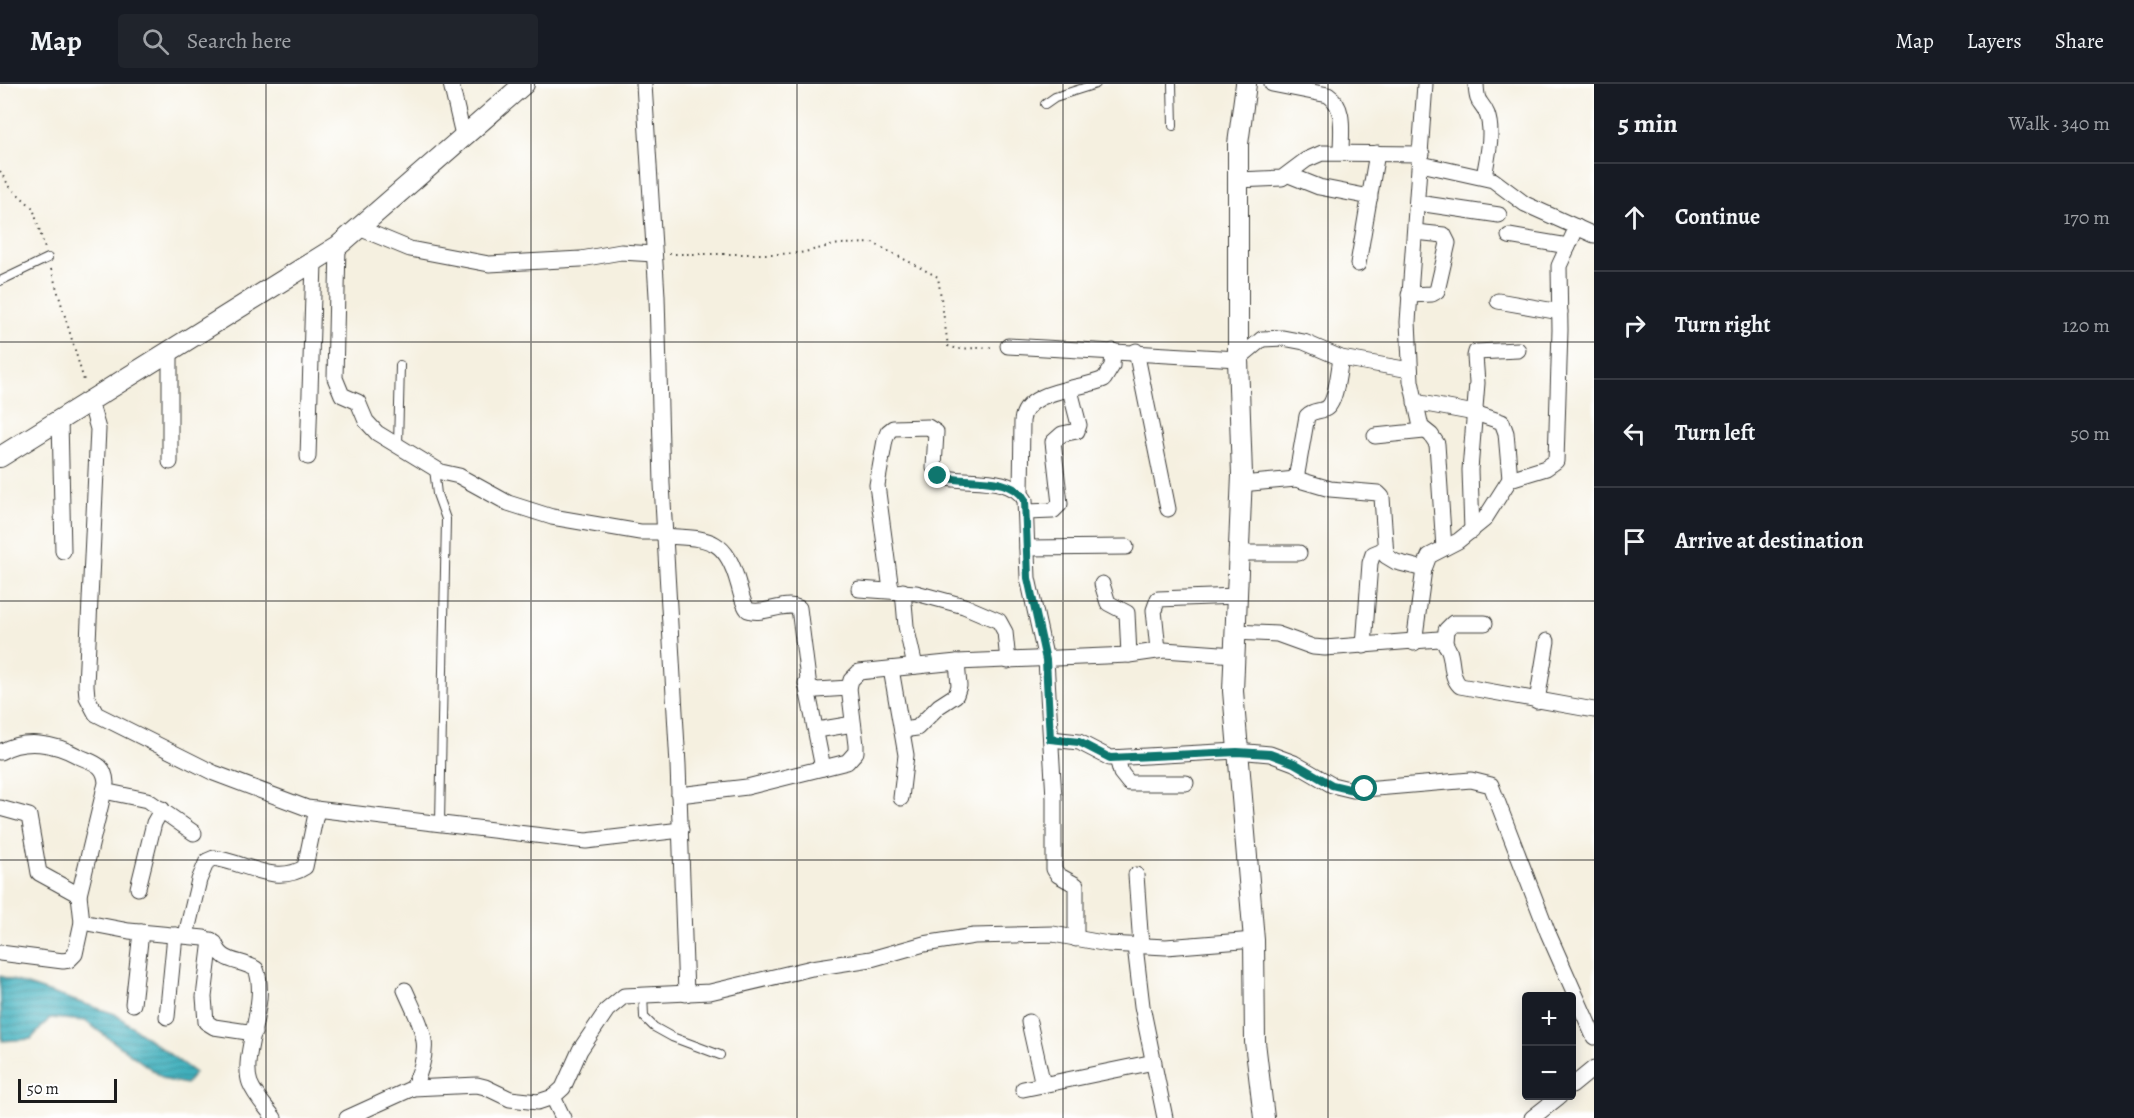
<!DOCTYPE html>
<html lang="en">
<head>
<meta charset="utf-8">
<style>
  :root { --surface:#171b24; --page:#20242c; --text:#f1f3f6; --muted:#9ea1a6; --line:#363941 }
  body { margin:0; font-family:Alegreya,serif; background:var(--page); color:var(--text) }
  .controls { position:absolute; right:18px; bottom:18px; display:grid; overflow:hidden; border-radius:6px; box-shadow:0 3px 15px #0003 }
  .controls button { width:54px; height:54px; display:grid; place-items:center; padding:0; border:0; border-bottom:2px solid var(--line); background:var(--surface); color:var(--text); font:30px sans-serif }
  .scale { position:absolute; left:18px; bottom:15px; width:99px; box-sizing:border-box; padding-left:6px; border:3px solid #1c1c1c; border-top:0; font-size:16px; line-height:21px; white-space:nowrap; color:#1c1c1c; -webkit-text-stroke:4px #fff; paint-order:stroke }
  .stop { position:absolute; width:18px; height:18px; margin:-14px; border:4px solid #0f766e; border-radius:50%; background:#fff }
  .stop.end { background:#0f766e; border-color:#fff; box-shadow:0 2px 6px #0008 }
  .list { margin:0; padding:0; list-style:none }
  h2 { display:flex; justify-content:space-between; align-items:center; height:78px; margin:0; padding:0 24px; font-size:26px }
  h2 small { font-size:20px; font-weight:400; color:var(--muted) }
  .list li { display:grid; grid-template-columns:39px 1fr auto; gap:18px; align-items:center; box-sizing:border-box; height:108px; padding:0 24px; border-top:2px solid var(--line) }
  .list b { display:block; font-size:22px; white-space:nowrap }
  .list em { font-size:20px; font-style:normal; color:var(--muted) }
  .icon { flex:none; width:33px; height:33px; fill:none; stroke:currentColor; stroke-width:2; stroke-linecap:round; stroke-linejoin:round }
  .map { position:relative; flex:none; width:1594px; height:1034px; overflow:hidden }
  header { display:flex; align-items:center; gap:36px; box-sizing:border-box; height:84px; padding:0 30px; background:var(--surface); border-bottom:2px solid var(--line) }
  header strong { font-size:28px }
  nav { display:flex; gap:33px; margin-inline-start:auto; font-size:21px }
  .search { width:420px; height:54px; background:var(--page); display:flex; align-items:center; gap:15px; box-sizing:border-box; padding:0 21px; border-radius:6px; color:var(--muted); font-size:22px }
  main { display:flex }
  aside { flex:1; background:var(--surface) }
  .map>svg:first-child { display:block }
  .water { fill:url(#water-rules); stroke:#2e666c; stroke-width:1.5 }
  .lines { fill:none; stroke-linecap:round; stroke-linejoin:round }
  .service-casing { stroke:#3d3c39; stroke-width:10 }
  .minor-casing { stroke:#3d3c39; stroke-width:17 }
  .tertiary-casing { stroke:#3d3c39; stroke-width:22 }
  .path { stroke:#3d3c39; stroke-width:2; stroke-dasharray:1.5 4.5; stroke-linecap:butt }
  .service { stroke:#fff; stroke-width:8 }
  .minor { stroke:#fff; stroke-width:15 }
  .tertiary { stroke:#fff; stroke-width:20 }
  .route { stroke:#0f766e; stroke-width:8 }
  .grid { fill:none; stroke:#1c1c1c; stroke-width:1.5; stroke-opacity:0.55 }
</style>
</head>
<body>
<header>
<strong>Map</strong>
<div class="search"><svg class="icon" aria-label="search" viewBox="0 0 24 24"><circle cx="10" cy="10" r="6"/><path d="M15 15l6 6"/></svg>Search here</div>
<nav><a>Map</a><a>Layers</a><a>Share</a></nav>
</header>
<main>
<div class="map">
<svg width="1594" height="1034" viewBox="0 0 1594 1034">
  <defs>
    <pattern id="water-rules" width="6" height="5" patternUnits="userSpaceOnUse" patternTransform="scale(1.5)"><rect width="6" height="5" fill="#41b0bd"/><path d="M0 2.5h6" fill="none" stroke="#368e99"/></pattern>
  </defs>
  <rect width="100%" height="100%" fill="#fff"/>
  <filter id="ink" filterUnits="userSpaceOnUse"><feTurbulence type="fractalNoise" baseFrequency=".0167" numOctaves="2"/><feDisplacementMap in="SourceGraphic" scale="12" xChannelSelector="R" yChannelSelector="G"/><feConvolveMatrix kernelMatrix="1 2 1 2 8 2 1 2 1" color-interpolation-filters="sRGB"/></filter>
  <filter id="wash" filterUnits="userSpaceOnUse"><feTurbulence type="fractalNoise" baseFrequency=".008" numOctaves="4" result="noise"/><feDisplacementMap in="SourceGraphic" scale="24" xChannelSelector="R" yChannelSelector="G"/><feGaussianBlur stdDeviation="1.35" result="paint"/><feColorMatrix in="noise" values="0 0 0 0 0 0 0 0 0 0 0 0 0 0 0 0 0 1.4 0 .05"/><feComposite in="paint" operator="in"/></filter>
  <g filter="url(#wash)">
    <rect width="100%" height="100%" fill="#f5f0e0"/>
    <polygon class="water" points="0,892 115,930 195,989 186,1000 166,996 85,937 50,934 31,955 2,957"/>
  </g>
  <g filter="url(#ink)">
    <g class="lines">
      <defs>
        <g id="service">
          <polyline points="1172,0 1173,42"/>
          <polyline points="1045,20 1055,13 1096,0"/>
          <polyline points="0,197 48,174"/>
          <polyline points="398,361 400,281"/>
          <polyline points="434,385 437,410 446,435 440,738"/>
          <polyline points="643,910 644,933 654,943 672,953 720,971"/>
        </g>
        <g id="minor">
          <polyline points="451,0 463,51"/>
          <polyline points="644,0 657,212 662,400 678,681 686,910"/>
          <path d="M1272 0 1328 11C1346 23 1341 48 1341 68"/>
          <polyline points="1425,0 1408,238 1411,297 1421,343 1431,351 1437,360 1444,464"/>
          <path d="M1476 0C1477 23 1481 15 1487 30 1494 49 1487 74 1484 93"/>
          <polyline points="1421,80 1493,96 1525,120 1594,151"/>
          <polyline points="1289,91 1319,103 1370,113"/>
          <polyline points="1238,96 1282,94 1306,76 1322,69 1422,70"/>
          <polyline points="1418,119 1499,131"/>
          <polyline points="359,144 410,165 489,180 581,175 621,168 654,170"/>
          <polyline points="1509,152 1568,162"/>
          <polyline points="338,162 335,294 342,311 358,318 366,337 377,349 441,388 459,392 508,419 552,433 640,448 664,448"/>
          <polyline points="1358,180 1377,69"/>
          <polyline points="1409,211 1432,210 1437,207 1448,159 1444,151 1415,148"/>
          <polyline points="1498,217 1560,228"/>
          <polyline points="1008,262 1238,275 1262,255 1283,254 1304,258 1341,274 1410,286"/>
          <polyline points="1136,267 1168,425"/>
          <polyline points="90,317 98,345 86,601 87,613 96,630 214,689 307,724 586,757 681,746"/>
          <polyline points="1415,318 1475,329 1502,338 1506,349 1510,395"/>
          <polyline points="60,336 63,467"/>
          <polyline points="1375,352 1424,347"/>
          <polyline points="308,373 314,178"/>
          <polyline points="170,378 170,268"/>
          <path d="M1296 395 1307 332C1313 326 1318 328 1325 325 1336 321 1339 285 1341 274"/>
          <polyline points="1241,400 1296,395 1330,405 1378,409 1382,413 1386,472 1396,478 1424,485"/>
          <path d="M1021 409 1022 337C1025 305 1081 306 1104 295L1112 282 1113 267"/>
          <polyline points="1027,428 1053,427 1060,420 1053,358 1062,350 1077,347 1079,341 1070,306"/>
          <polyline points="1472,447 1470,386 1477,299 1475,272 1476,268 1518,266"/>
          <path d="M664 452C708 455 725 452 738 499 741 508 742 519 748 526 764 532 783 517 799 524L809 603 817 606 849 604"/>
          <polyline points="1027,464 1126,463"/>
          <polyline points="1239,469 1299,469"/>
          <polyline points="1102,500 1108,519 1127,529 1129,571"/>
          <polyline points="859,505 916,509 964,522 999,537 1005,548 1008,577"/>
          <path d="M891 506 877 401 885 356 888 348 893 344 928 343 936 348 934 384 938 392C963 401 1010 389 1025 416L1028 494 1046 576 1054 714V785L1058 791 1076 801V855"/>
          <polyline points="903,507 906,542 915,582"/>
          <path d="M1235 548 1277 550 1313 563 1325 564 1439 555C1458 566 1446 588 1460 602L1594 626"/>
          <polyline points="1445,558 1446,546 1453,539 1485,539"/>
          <polyline points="1414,559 1424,485 1429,472 1458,457 1484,436 1510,395 1546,384 1556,377 1560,246 1559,182 1577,143"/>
          <polyline points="1364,562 1370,479 1373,470 1385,465"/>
          <polyline points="1158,566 1154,526 1158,515 1237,512"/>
          <polyline points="891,585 906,671 901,714"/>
          <polyline points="806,599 823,684"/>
          <polyline points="1537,617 1547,557"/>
          <polyline points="817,646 853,640"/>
          <polyline points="902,646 917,644 939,622 956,611 959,602 957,578"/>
          <polyline points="1051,655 1079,658 1110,674 1237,667 1270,670 1294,679 1332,701 1353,706 1471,696 1491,701 1548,849 1594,953"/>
          <path d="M0 668C25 654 54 659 78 672 92 679 105 679 106 699L79 811 82 838 75 870 69 876 63 877 0 869"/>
          <polyline points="1117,674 1121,689 1129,699 1186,699"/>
          <polyline points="104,707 147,716 194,749"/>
          <polyline points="679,711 747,703 847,678 856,668 856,661 849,604 851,596 859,588 957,578 1129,571 1164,566 1235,571"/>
          <polyline points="0,724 29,732 39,789 79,811"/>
          <polyline points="1136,791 1141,862"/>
          <polyline points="138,804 154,739 162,725"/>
          <path d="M82 838 129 847 204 854 215 859C222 880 240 875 256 885 269 918 240 971 250 999 255 1012 266 1023 274 1034"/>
          <path d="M186 851 199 796 207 777 214 774C244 778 276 802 305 783L317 725"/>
          <polyline points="211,856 204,913 206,938 214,943 254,949"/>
          <polyline points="1135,862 1142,922 1165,1034"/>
          <path d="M405 906C423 947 434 960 413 1004"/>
          <polyline points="133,920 141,848"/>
          <polyline points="167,933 175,851"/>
          <polyline points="1029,938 1043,1001"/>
          <polyline points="1572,1002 1594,984"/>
          <polyline points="1023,1005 1154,978"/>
          <polyline points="553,1013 563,1034"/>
          <polyline points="347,1034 413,1004 477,1001 485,1003 510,1015 538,1018 553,1013 563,1004 580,966 607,926 624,912 710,908 812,884 871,875 924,860 974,852 1053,850 1108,860 1166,863 1254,856"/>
          <polyline points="1532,1034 1560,1012"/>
        </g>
        <g id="tertiary">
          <polyline points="1246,0 1238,60 1238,275 1242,391 1233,607 1254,856 1255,958 1264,1034"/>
          <polyline points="0,373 338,162 524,0"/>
        </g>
      </defs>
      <use href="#service" class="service-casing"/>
      <use href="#minor" class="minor-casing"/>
      <use href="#tertiary" class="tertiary-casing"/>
      <g class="path">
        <polyline points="0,87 9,102 33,124 45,165"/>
        <polyline points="669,170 780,170 800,169 839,160 873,159 938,193 948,262 958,265 994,263"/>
        <polyline points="51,185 85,300"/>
      </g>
      <use href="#service" class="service"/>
      <use href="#minor" class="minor"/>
      <use href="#tertiary" class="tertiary"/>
    </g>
  </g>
  <g class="lines" filter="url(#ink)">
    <path class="route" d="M938 392C963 401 1010 389 1025 416L1028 494 1046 576 1050 655 1079 658 1110 674 1237 668 1270 670 1294 679 1332 701 1353 706 1365 705"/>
  </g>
  <path class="grid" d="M266 0V1034M531 0V1034M797 0V1034M1063 0V1034M1328 0V1034M0 258H1594M0 517H1594M0 776H1594"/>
</svg>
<div class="controls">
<button>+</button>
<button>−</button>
</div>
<div class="scale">50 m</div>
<div class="stop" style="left:1365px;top:705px"></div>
<div class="stop end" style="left:938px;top:392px"></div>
</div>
<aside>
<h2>5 min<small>Walk · 340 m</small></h2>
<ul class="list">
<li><svg class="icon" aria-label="ahead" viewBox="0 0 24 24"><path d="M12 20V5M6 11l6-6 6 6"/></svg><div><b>Continue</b></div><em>170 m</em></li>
<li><svg class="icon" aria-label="right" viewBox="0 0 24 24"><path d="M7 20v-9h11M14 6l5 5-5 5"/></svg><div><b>Turn right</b></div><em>120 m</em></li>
<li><svg class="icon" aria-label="left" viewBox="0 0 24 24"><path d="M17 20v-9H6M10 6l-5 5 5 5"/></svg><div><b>Turn left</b></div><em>50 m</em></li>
<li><svg class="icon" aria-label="arrive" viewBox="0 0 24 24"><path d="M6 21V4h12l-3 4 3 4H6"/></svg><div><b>Arrive at destination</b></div></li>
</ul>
</aside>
</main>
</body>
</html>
